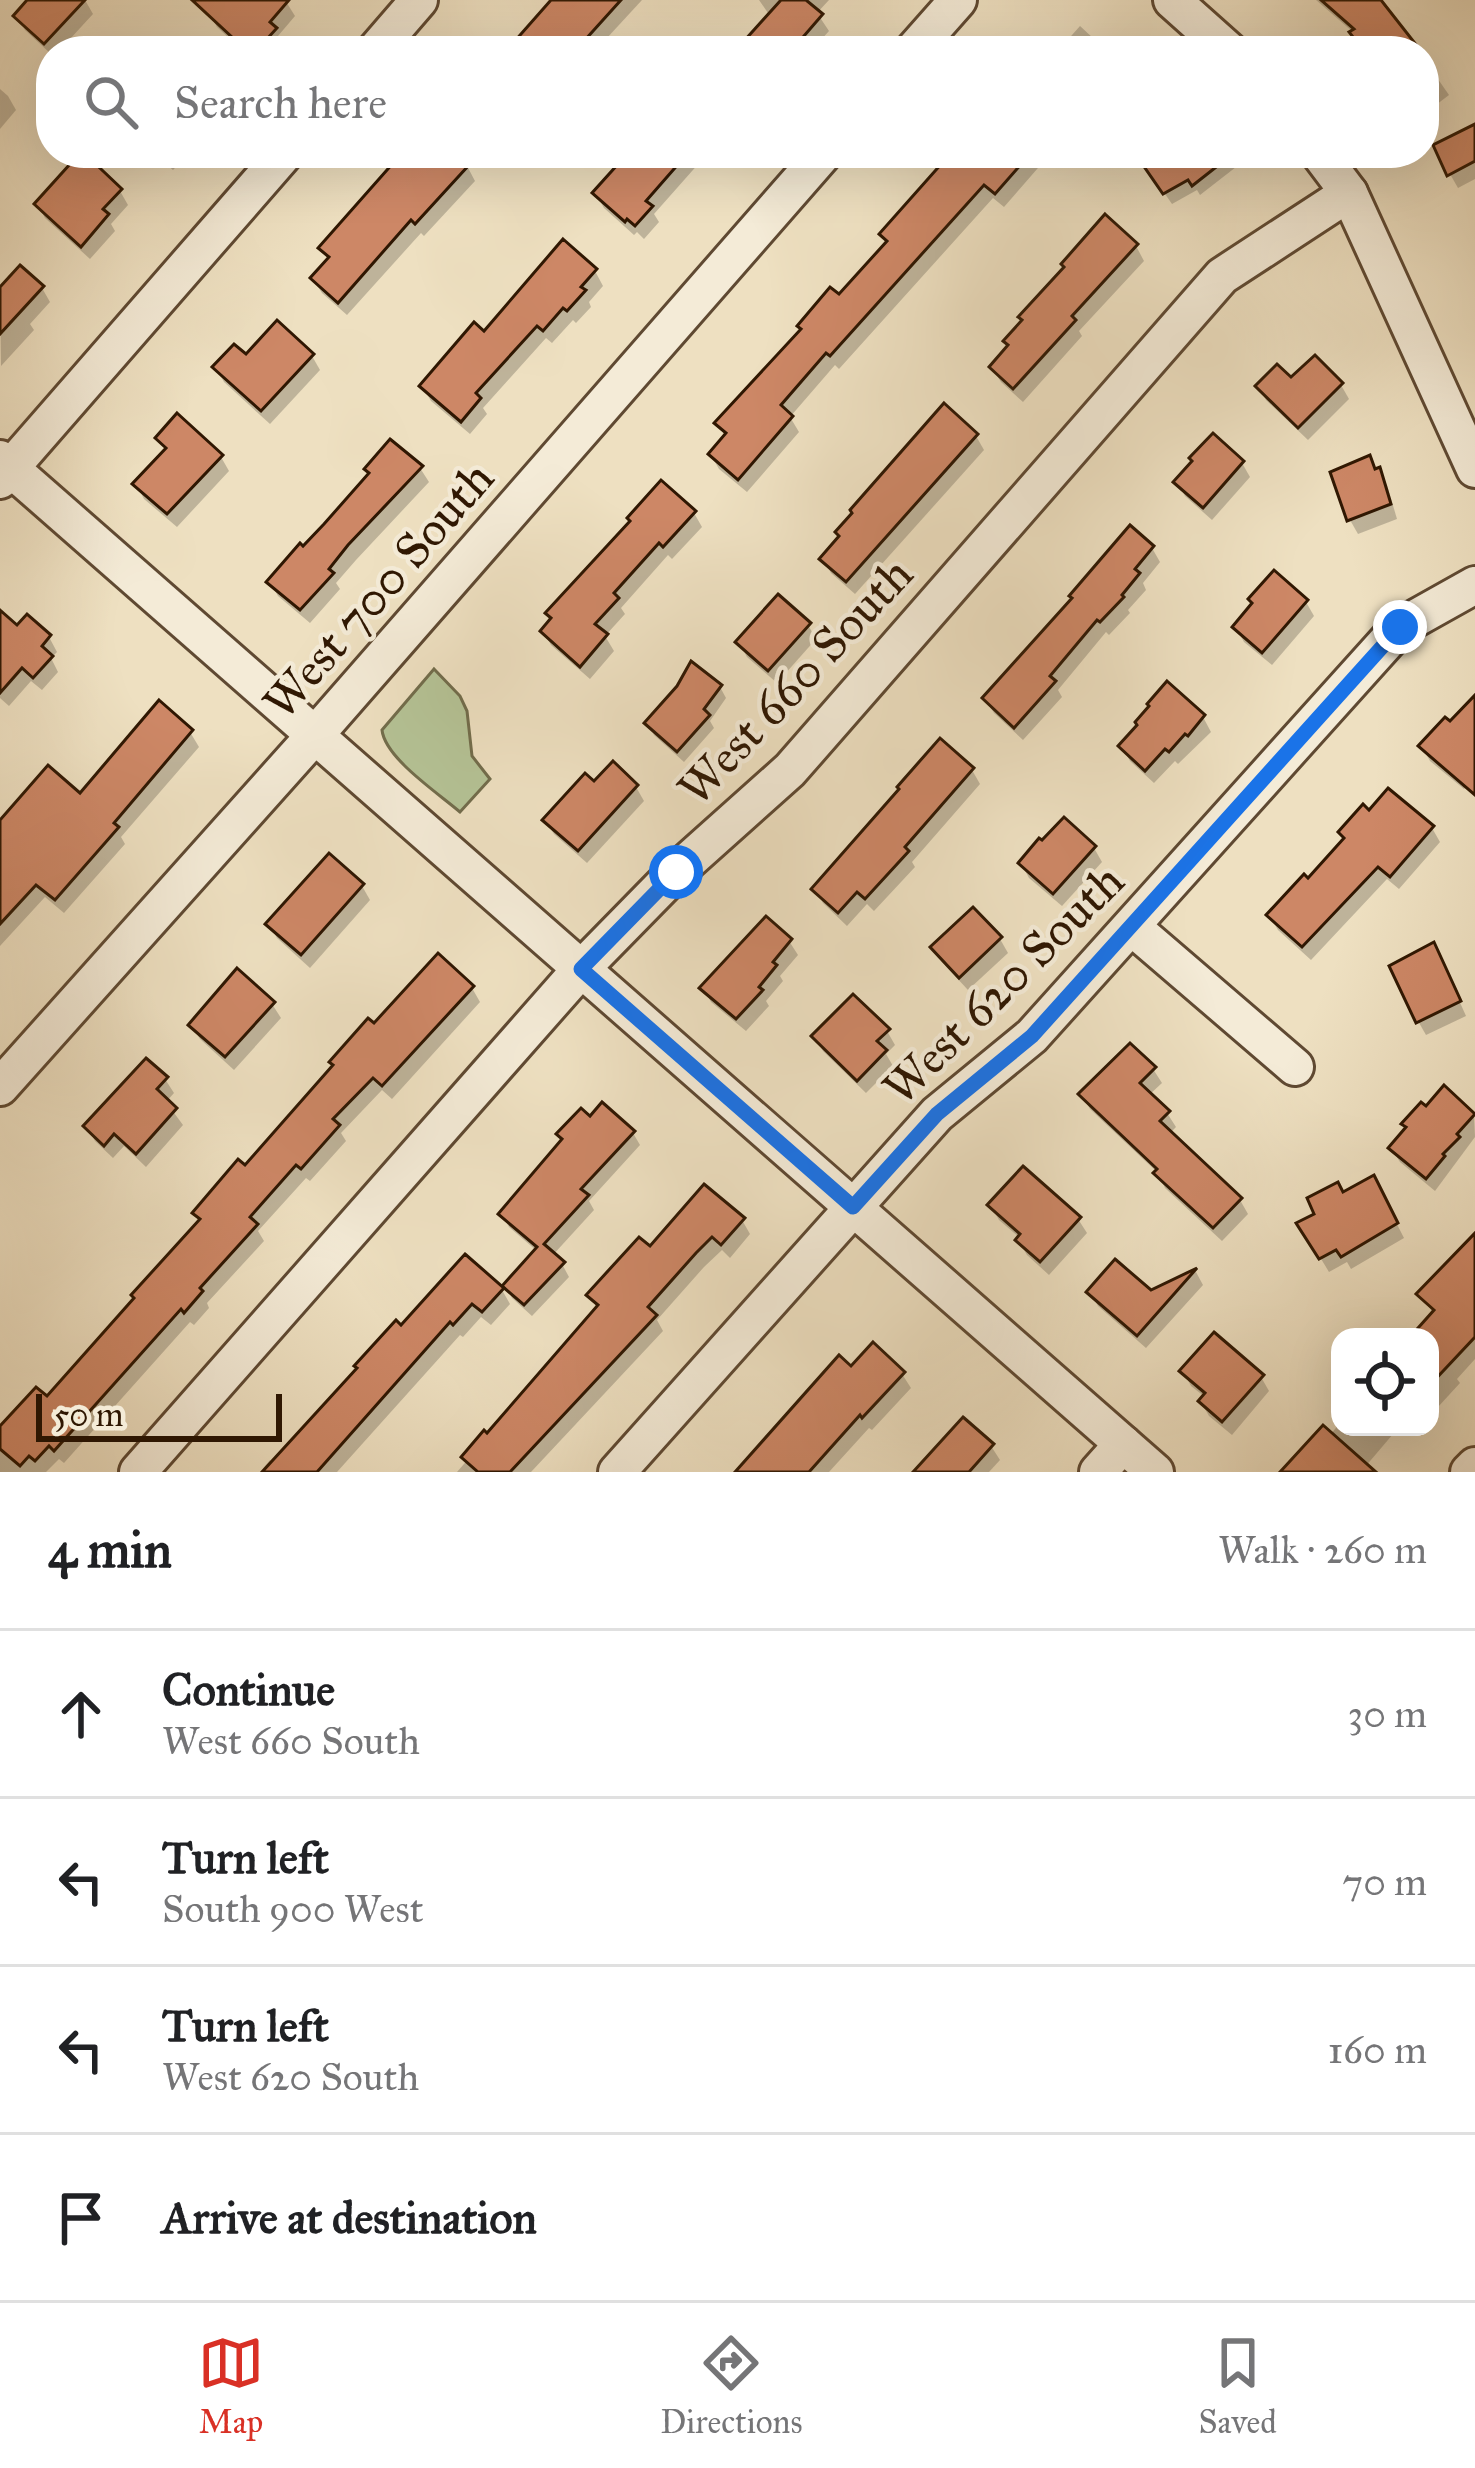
<!DOCTYPE html>
<html lang="en">
<head>
<meta charset="utf-8">
<style>
  :root { --surface:#fff; --page:#f2f2f2; --text:#202124; --muted:#757577; --line:#e0e0e0; --accent:#d93025 }
  body { margin:0; font-family:"IM FELL Great Primer",serif; background:var(--page); color:var(--text) }
  .controls { position:absolute; right:36px; bottom:36px; display:grid; overflow:hidden; border-radius:24px; box-shadow:0 12px 48px #0002 }
  .controls button { width:108px; height:108px; display:grid; place-items:center; padding:0; border:0; border-bottom:3px solid var(--line); background:var(--surface); color:var(--text); font:60px sans-serif }
  .scale { position:absolute; left:36px; bottom:30px; width:246px; box-sizing:border-box; padding-left:12px; border:6px solid #2f1702; border-top:0; font-size:33px; line-height:42px; white-space:nowrap; color:#2f1702; -webkit-text-stroke:9px #f4ebd7; paint-order:stroke }
  .stop { position:absolute; width:36px; height:36px; margin:-27px; border:9px solid #1a73e8; border-radius:50%; background:#fff }
  .stop.end { background:#1a73e8; border-color:#fff; box-shadow:0 3px 12px #0008 }
  .list { margin:0; padding:0; list-style:none }
  h2 { display:flex; justify-content:space-between; align-items:center; height:156px; margin:0; padding:0 48px; font-size:51px }
  h2 small { font-size:39px; font-weight:400; color:var(--muted) }
  .list li { display:grid; grid-template-columns:78px 1fr auto; gap:36px; align-items:center; box-sizing:border-box; height:168px; padding:0 48px; border-top:3px solid var(--line) }
  .list b { display:block; font-size:45px; white-space:nowrap }
  .list p { margin:0; font-size:39px; white-space:nowrap; color:var(--muted) }
  .list em { font-size:39px; font-style:normal; color:var(--muted) }
  .icon { flex:none; width:66px; height:66px; fill:none; stroke:currentColor; stroke-width:2; stroke-linecap:round; stroke-linejoin:round }
  .map { position:relative; flex:none; width:1475px; height:1472px; overflow:hidden }
  .search { position:absolute; background:var(--surface); box-shadow:0 12px 48px #0002; left:36px; right:36px; top:36px; height:132px; display:flex; align-items:center; gap:30px; box-sizing:border-box; padding:0 42px; border-radius:48px; color:var(--muted); font-size:45px }
  .sheet { height:828px; background:var(--surface) }
  nav { display:flex; justify-content:space-around; align-items:center; box-sizing:border-box; height:168px; border-top:3px solid var(--line); background:var(--surface); font-size:33px; color:var(--muted) }
  nav a { display:grid; justify-items:center; gap:6px }
  nav .on { color:var(--accent) }
  .map>svg:first-child { display:block }
  .green { fill:#b5c396; stroke:#726d4c; stroke-width:3 }
  .shadow { fill:#0003 }
  .building { fill:#cd8766; stroke:#2f1702; stroke-width:3 }
  .lines { fill:none; stroke-linecap:round; stroke-linejoin:round }
  .minor-casing { stroke:#5f4932; stroke-width:42 }
  .minor { stroke:#f4ebd7; stroke-width:36 }
  .route { stroke:#1a73e8; stroke-width:15 }
  .labels { text-anchor:middle; dominant-baseline:central; stroke-width:9; stroke-linejoin:round; paint-order:stroke }
  .street-label { font-size:48px; fill:#2f1702; stroke:#f4ebd7 }
</style>
</head>
<body>
<div class="map">
<svg width="1475" height="1472" viewBox="0 0 1475 1472">
  <rect width="100%" height="100%" fill="#eee0c1"/>
  <filter id="stains"><feTurbulence type="fractalNoise" baseFrequency=".00167" numOctaves="4"/><feColorMatrix values="0 0 0 0 .2 0 0 0 0 .09 0 0 0 0 .02 0 0 0 .5 -.17"/></filter>
  <radialGradient id="worn" r=".72"><stop offset=".6" stop-color="#630" stop-opacity="0"/><stop offset="1" stop-color="#630" stop-opacity=".3"/></radialGradient>
  <path class="green" d="M434 669 460 696 467 711 472 756 490 779 460 812C438 793 385 758 382 730Z"/>
  <g class="shadow">
    <polygon points="31,0 85,0 93,14 59,51 51,51 51,54 25,30 16,16"/>
    <polygon points="220,0 285,0 295,16 278,36 283,44 276,51 243,51 217,27 209,13"/>
    <polygon points="555,0 642,0 595,51 510,51"/>
    <polygon points="759,0 829,0 817,13 829,31 811,51 739,51 770,16"/>
    <polygon points="1316,0 1362,0 1417,51 1365,51 1353,32"/>
    <polygon points="1080,26 1107,51 1046,51 1057,38 1064,44"/>
    <polygon points="1424,59 1449,95 1424,114"/>
    <polygon points="0,89 8,96 16,110 0,129"/>
    <polygon points="1475,128 1475,179 1458,188 1450,174"/>
    <polygon points="154,153 189,153 173,170"/>
    <polygon points="406,153 452,153 467,166 475,181 424,236 421,233 347,315 322,293 313,279 329,261 322,248"/>
    <polygon points="632,153 708,153 654,214 659,222 644,239 637,232 634,235 604,208 596,194"/>
    <polygon points="950,153 1051,153 1004,207 993,198 839,369 835,365 790,417 799,432 747,492 719,469 711,455 726,437 718,423 888,244 883,235 952,157"/>
    <polygon points="1171,153 1228,153 1236,167 1200,195 1197,190 1172,204 1154,178"/>
    <polygon points="120,191 128,205 111,224 115,231 90,259 45,218 37,204"/>
    <polygon points="1136,246 1144,261 1079,331 1082,336 1023,402 1001,382 992,368 1010,347"/>
    <polygon points="595,271 603,286 589,302 591,307 576,323 573,320 552,343 546,338 483,408 487,414 470,434 431,401 422,386 484,335"/>
    <polygon points="42,288 50,302 30,324 34,330 1,366 0,290"/>
    <polygon points="312,356 320,370 270,424 224,382 216,368 246,358"/>
    <polygon points="1291,381 1341,385 1349,399 1308,440 1266,400 1258,386"/>
    <polygon points="976,436 984,450 855,594 831,573 823,559"/>
    <polygon points="159,438 221,457 229,471 177,527 144,499 136,484 167,452"/>
    <polygon points="1242,463 1250,477 1212,520 1185,496 1177,482"/>
    <polygon points="420,468 429,482 356,560 336,583 340,589 310,623 278,596 270,582 303,550"/>
    <polygon points="1379,471 1387,485 1397,519 1358,534 1350,520"/>
    <polygon points="694,513 702,527 672,559 668,555 621,608 625,614 605,636 614,651 590,679 551,645 543,631"/>
    <polygon points="1152,548 1160,562 1143,583 1146,590 1128,610 1130,613 1109,635 1106,632 1058,690 1062,697 1023,740 994,713 985,699"/>
    <polygon points="1306,602 1314,616 1272,665 1244,642 1236,628"/>
    <polygon points="0,614 17,629 49,637 57,652 51,658 58,672 42,690 31,681 9,706 0,698"/>
    <polygon points="808,625 816,639 777,683 747,657 739,642"/>
    <polygon points="679,687 720,687 726,698 710,721 714,728 684,762 654,735 648,723"/>
    <polygon points="1475,709 1475,777 1464,789 1430,761 1422,747"/>
    <polygon points="1203,717 1211,732 1178,764 1175,761 1154,783 1130,761 1122,747 1140,726"/>
    <polygon points="190,732 199,747 121,837 125,844 64,913 45,897 0,946 0,824 81,797"/>
    <polygon points="972,770 980,784 912,862 915,867 874,911 867,904 847,926 823,903 815,889"/>
    <polygon points="636,787 644,801 587,863 554,834 545,820"/>
    <polygon points="1370,814 1432,828 1440,842 1399,889 1387,879 1311,960 1278,930 1269,915 1308,883"/>
    <polygon points="1094,848 1102,862 1062,906 1029,878 1021,863"/>
    <polygon points="362,886 370,900 310,968 277,938 269,924"/>
    <polygon points="1000,939 1008,953 968,990 942,962 934,948"/>
    <polygon points="789,941 798,955 780,976 783,981 766,1001 769,1006 746,1031 711,1002 703,988"/>
    <polygon points="1441,960 1466,1016 1426,1035 1418,1021"/>
    <polygon points="472,988 480,1002 392,1099 382,1090 341,1133 346,1141 310,1181 306,1178 258,1231 264,1241 207,1303 209,1308 194,1325 190,1322 64,1463 59,1459 46,1472 0,1472 0,1431 47,1400 201,1222 196,1213 245,1170 375,1028"/>
    <polygon points="272,1004 281,1018 234,1070 200,1039 191,1025"/>
    <polygon points="887,1031 895,1045 886,1054 893,1066 866,1093 823,1051 815,1036"/>
    <polygon points="1153,1069 1162,1083 1149,1095 1167,1113 1176,1127 1169,1134 1240,1200 1248,1214 1222,1241 1165,1188 1158,1173 1090,1109 1082,1095"/>
    <polygon points="165,1079 174,1093 166,1102 183,1125 146,1167 124,1146 113,1158 95,1141 87,1127"/>
    <polygon points="1474,1115 1475,1137 1435,1191 1400,1162 1391,1148"/>
    <polygon points="590,1120 633,1133 640,1145 589,1201 594,1210 552,1256 562,1264 569,1277 532,1316 512,1298 506,1286 537,1251 509,1227 502,1215"/>
    <polygon points="1381,1193 1404,1238 1351,1269 1347,1262 1329,1272 1300,1224 1342,1196"/>
    <polygon points="991,1206 1078,1219 1087,1233 1049,1275 1027,1255 1018,1240 1020,1238 999,1220"/>
    <polygon points="742,1220 750,1234 730,1258 722,1250 704,1267 657,1320 663,1331 531,1472 457,1472 598,1310 590,1295 651,1250"/>
    <polygon points="1475,1245 1475,1359 1457,1379 1460,1383 1438,1407 1432,1402 1430,1404 1430,1337 1434,1314 1420,1295"/>
    <polygon points="465,1258 502,1290 510,1304 491,1325 481,1317 463,1337 460,1335 337,1472 260,1472 270,1460 274,1463 402,1329"/>
    <polygon points="1196,1272 1203,1285 1146,1348 1098,1306 1090,1292 1150,1294"/>
    <polygon points="851,1370 902,1374 911,1388 872,1430 869,1428 829,1472 739,1472"/>
    <polygon points="1183,1371 1261,1377 1269,1391 1232,1435 1209,1416 1201,1402 1205,1397 1191,1386"/>
    <polygon points="1340,1423 1340,1427 1399,1427 1365,1467 1330,1435"/>
    <polygon points="991,1446 1000,1460 989,1472 922,1472"/>
  </g>
  <g class="building">
    <polygon points="27,0 85,0 44,44 13,16"/>
    <polygon points="192,0 289,0 270,22 277,28 256,51 247,51"/>
    <polygon points="551,0 621,0 575,51 506,51"/>
    <polygon points="781,0 806,0 823,14 791,51 735,51"/>
    <polygon points="1321,0 1381,0 1421,51 1364,51 1349,32 1354,29"/>
    <polygon points="1475,124 1475,161 1447,176 1433,145"/>
    <polygon points="80,153 84,153 122,189 103,209 109,214 81,247 34,204"/>
    <polygon points="402,153 480,153 415,224 411,220 338,303 310,278 329,257 318,248"/>
    <polygon points="628,153 688,153 646,201 653,206 635,226 627,219 625,222 592,193"/>
    <polygon points="951,153 1031,153 995,194 984,185 830,356 826,353 781,405 793,416 738,480 708,454 726,433 714,423 801,329 797,326 830,287 839,294 887,241 879,234"/>
    <polygon points="1168,153 1234,153 1192,186 1188,180 1163,194 1143,165"/>
    <polygon points="1105,214 1138,244 1072,316 1076,320 1013,389 989,367 1008,345 1003,341 1022,320 1018,317 1064,267 1061,264"/>
    <polygon points="563,239 597,269 581,287 586,290 567,311 563,308 543,331 537,326 476,393 481,398 461,422 419,386 474,322 484,331"/>
    <polygon points="20,265 44,286 0,334 0,287"/>
    <polygon points="277,320 314,354 261,411 212,367 234,344 246,354"/>
    <polygon points="1315,355 1343,383 1298,428 1255,386 1277,364 1291,377"/>
    <polygon points="944,403 978,434 846,582 819,559 839,536 835,532 852,513 850,510"/>
    <polygon points="177,413 223,455 167,514 132,484 166,448 155,438"/>
    <polygon points="1213,433 1244,461 1203,508 1173,482 1192,461 1189,458"/>
    <polygon points="390,439 423,466 348,545 329,569 334,573 300,610 266,582 300,543 303,546 324,524 369,473 364,469"/>
    <polygon points="1370,455 1375,469 1380,467 1391,504 1347,521 1330,472"/>
    <polygon points="661,480 696,511 663,547 659,543 614,593 619,598 595,624 608,634 580,667 540,631 551,618 545,613 630,521 627,518"/>
    <polygon points="1130,525 1154,546 1135,569 1140,573 1122,595 1124,597 1100,622 1097,620 1050,676 1056,681 1014,728 982,698 1072,598 1069,596"/>
    <polygon points="1274,570 1308,600 1262,653 1232,627 1252,603 1248,599"/>
    <polygon points="778,594 811,623 768,671 735,642"/>
    <polygon points="0,610 17,625 27,614 51,635 42,646 53,656 33,678 22,668 0,693"/>
    <polygon points="691,661 722,685 704,709 710,715 677,752 644,723 677,686"/>
    <polygon points="1167,681 1205,715 1188,736 1185,734 1169,752 1165,749 1145,771 1118,746 1137,725 1135,722 1149,706 1147,704"/>
    <polygon points="1475,695 1475,795 1418,746 1445,717 1450,721"/>
    <polygon points="159,700 193,730 114,823 119,827 55,900 36,885 0,924 0,820 48,765 80,793"/>
    <polygon points="940,738 974,768 905,847 909,851 865,899 857,892 838,913 811,889 899,789 897,787"/>
    <polygon points="613,761 638,785 578,851 542,820 585,773 594,781"/>
    <polygon points="1388,788 1434,826 1390,877 1378,867 1302,947 1266,915 1304,874 1308,878 1344,838 1338,832 1363,804 1369,810"/>
    <polygon points="1064,817 1096,846 1053,894 1018,863 1039,838 1042,840"/>
    <polygon points="329,853 364,884 301,955 265,924"/>
    <polygon points="973,907 1002,937 959,978 930,947"/>
    <polygon points="766,916 792,939 773,962 777,965 759,987 763,990 736,1019 699,988"/>
    <polygon points="1434,942 1461,1001 1416,1023 1389,966"/>
    <polygon points="438,953 474,986 382,1086 373,1078 333,1119 340,1125 301,1169 296,1165 250,1217 258,1224 200,1288 203,1291 184,1313 181,1309 54,1451 49,1446 35,1461 29,1456 20,1466 0,1449 0,1426 36,1387 47,1396 134,1298 131,1295 200,1219 192,1213 238,1159 245,1165 333,1065 329,1062 368,1018 374,1023"/>
    <polygon points="237,968 275,1002 225,1057 188,1025"/>
    <polygon points="853,994 890,1029 877,1041 887,1050 857,1081 811,1036"/>
    <polygon points="1130,1043 1156,1067 1140,1083 1170,1111 1160,1121 1242,1198 1213,1228 1153,1173 1157,1169 1078,1094"/>
    <polygon points="146,1058 168,1077 157,1089 177,1108 136,1154 114,1134 104,1146 83,1126"/>
    <polygon points="1444,1085 1475,1114 1457,1134 1460,1137 1443,1154 1445,1156 1426,1179 1388,1148 1406,1127 1401,1124 1421,1102 1426,1106"/>
    <polygon points="602,1102 635,1131 581,1189 589,1195 544,1244 565,1262 524,1305 502,1286 537,1247 498,1214 562,1139 556,1134 581,1108 590,1116"/>
    <polygon points="1023,1166 1081,1217 1040,1262 1015,1240 1020,1234 987,1205"/>
    <polygon points="1374,1175 1398,1223 1341,1257 1336,1250 1319,1259 1296,1223 1314,1214 1307,1198 1338,1182 1343,1192"/>
    <polygon points="704,1184 745,1218 721,1245 712,1237 696,1253 648,1307 657,1315 510,1472 478,1472 461,1457 484,1430 487,1433 598,1305 586,1295 639,1237 650,1246"/>
    <polygon points="1475,1233 1475,1337 1430,1385 1430,1337 1410,1337 1434,1310 1416,1294"/>
    <polygon points="465,1254 504,1288 482,1312 472,1304 453,1325 450,1322 317,1472 262,1472 357,1368 354,1366 396,1320 401,1325"/>
    <polygon points="1115,1259 1151,1290 1197,1268 1137,1336 1086,1292"/>
    <polygon points="1214,1332 1264,1375 1222,1422 1198,1401 1205,1393 1179,1371"/>
    <polygon points="873,1342 905,1372 862,1418 860,1415 809,1472 735,1472 839,1355 851,1366"/>
    <polygon points="963,1417 994,1444 969,1472 913,1472"/>
    <polygon points="1323,1425 1376,1472 1280,1472"/>
  </g>
  <g class="lines">
    <defs>
      <g id="minor">
        <polyline points="1172,0 1229,51"/>
        <polyline points="375,51 419,0"/>
        <polyline points="913,51 958,0"/>
        <polyline points="1319,153 1349,193 1475,469"/>
        <polyline points="0,459 1155,1472"/>
        <polyline points="0,480 285,153"/>
        <polyline points="1132,927 1295,1067"/>
        <polyline points="0,1087 315,735 824,153"/>
        <polyline points="138,1472 581,969 676,872 790,770 1222,276 1349,193"/>
        <polyline points="617,1472 937,1114 1032,1036 1400,627 1475,585"/>
        <polyline points="1098,1472 1123,1444"/>
        <polyline points="1469,1472 1475,1466"/>
      </g>
    </defs>
    <use href="#minor" class="minor-casing"/>
    <use href="#minor" class="minor"/>
  </g>
  <g class="lines">
    <polyline class="route" points="676,872 581,969 853,1207 937,1114 1032,1036 1400,627"/>
  </g>
  <g class="labels">
    <g class="street-label">
      <text transform="translate(378 590) rotate(-49)">West 700 South</text>
      <text transform="translate(795 681) rotate(-47)">West 660 South</text>
      <text transform="translate(1003 984) rotate(-45)">West 620 South</text>
    </g>
  </g>
  <rect width="100%" height="100%" filter="url(#stains)"/>
  <rect width="100%" height="100%" fill="url(#worn)"/>
</svg>
<div class="controls">
<button><svg class="icon" aria-label="locate" viewBox="0 0 24 24"><circle cx="12" cy="12" r="6"/><path d="M12 2v4M12 18v4M2 12h4M18 12h4"/></svg></button>
</div>
<div class="scale">50 m</div>
<div class="stop" style="left:676px;top:872px"></div>
<div class="stop end" style="left:1400px;top:627px"></div>
<div class="search"><svg class="icon" aria-label="search" viewBox="0 0 24 24"><circle cx="10" cy="10" r="6"/><path d="M15 15l6 6"/></svg>Search here</div>
</div>
<section class="sheet">
<h2>4 min<small>Walk · 260 m</small></h2>
<ul class="list">
<li><svg class="icon" aria-label="ahead" viewBox="0 0 24 24"><path d="M12 20V5M6 11l6-6 6 6"/></svg><div><b>Continue</b><p>West 660 South</p></div><em>30 m</em></li>
<li><svg class="icon" aria-label="left" viewBox="0 0 24 24"><path d="M17 20v-9H6M10 6l-5 5 5 5"/></svg><div><b>Turn left</b><p>South 900 West</p></div><em>70 m</em></li>
<li><svg class="icon" aria-label="left" viewBox="0 0 24 24"><path d="M17 20v-9H6M10 6l-5 5 5 5"/></svg><div><b>Turn left</b><p>West 620 South</p></div><em>160 m</em></li>
<li><svg class="icon" aria-label="arrive" viewBox="0 0 24 24"><path d="M6 21V4h12l-3 4 3 4H6"/></svg><div><b>Arrive at destination</b></div></li>
</ul>
</section>
<nav>
<a class="on"><svg class="icon" aria-label="map" viewBox="0 0 24 24"><path d="M3 6l6-2 6 2 6-2v14l-6 2-6-2-6 2zM9 4v14M15 6v14"/></svg>Map</a>
<a><svg class="icon" aria-label="directions" viewBox="0 0 24 24"><path d="M12 3l9 9-9 9-9-9zM9 14v-3h6M13 9l2 2-2 2"/></svg>Directions</a>
<a><svg class="icon" aria-label="saved" viewBox="0 0 24 24"><path d="M7 4h10v16l-5-4-5 4z"/></svg>Saved</a>
</nav>
</body>
</html>
